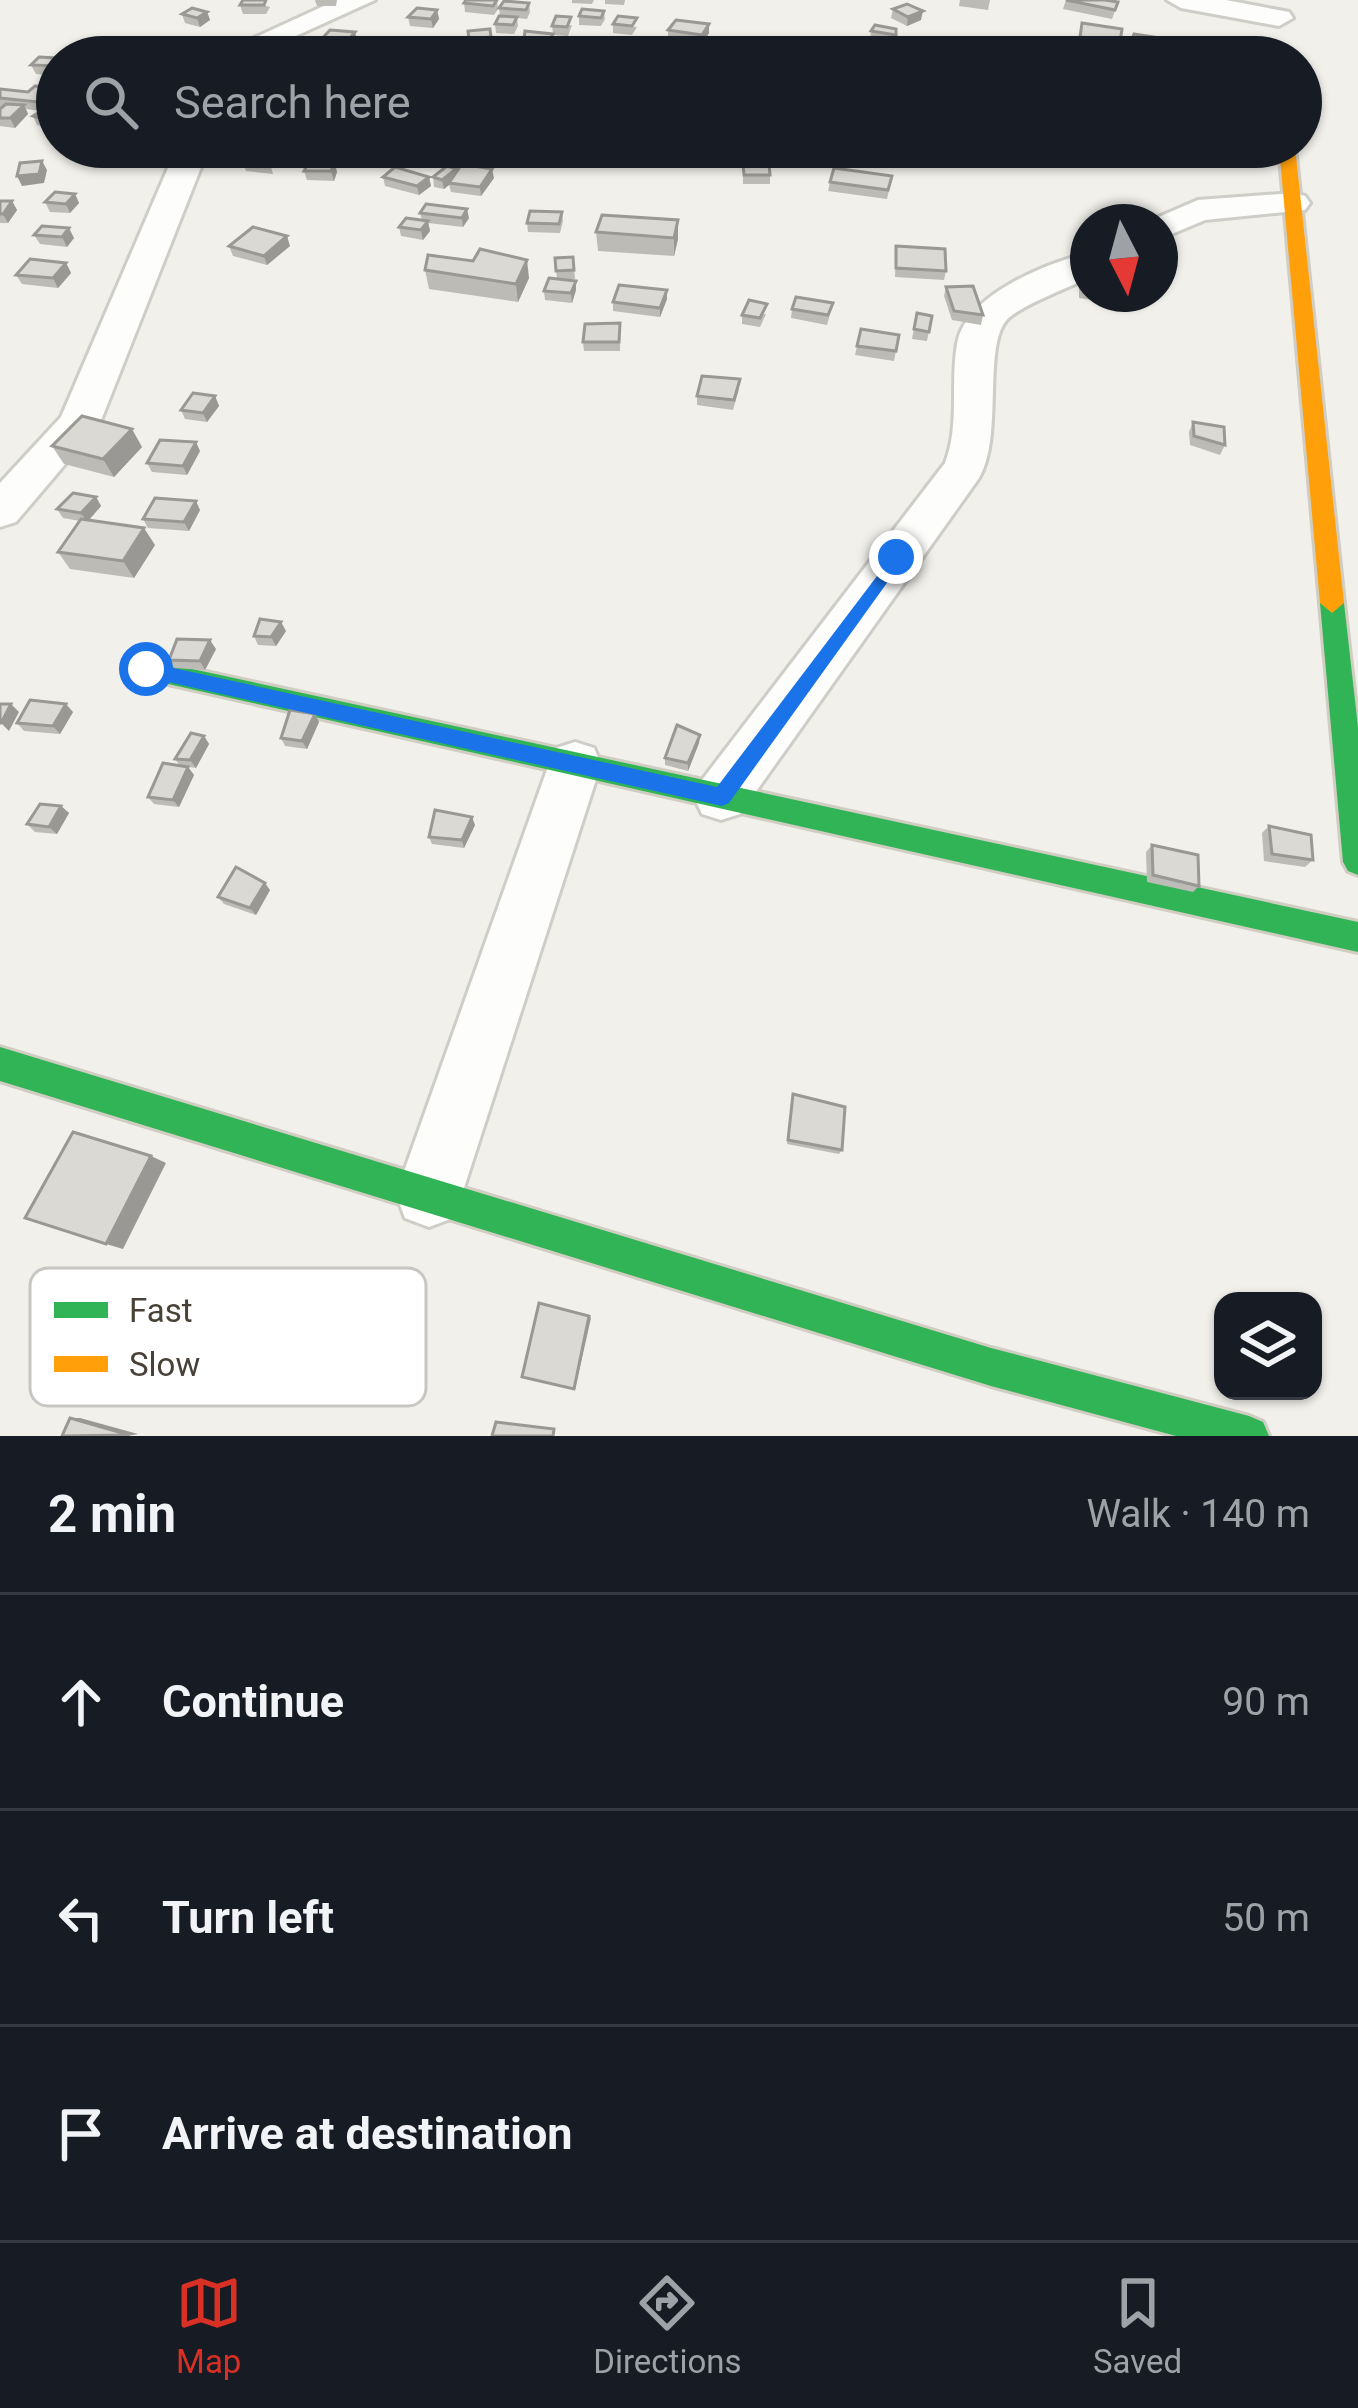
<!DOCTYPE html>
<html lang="en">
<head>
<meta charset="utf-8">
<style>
  :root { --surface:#171b24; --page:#20242c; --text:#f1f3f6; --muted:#9ea1a6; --line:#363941; --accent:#d93025 }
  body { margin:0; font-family:Roboto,sans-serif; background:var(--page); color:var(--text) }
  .controls { position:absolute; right:36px; bottom:36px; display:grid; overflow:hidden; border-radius:24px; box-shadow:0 3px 9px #0004 }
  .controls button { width:108px; height:108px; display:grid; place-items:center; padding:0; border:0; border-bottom:3px solid var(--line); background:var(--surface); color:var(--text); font:60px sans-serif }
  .compass { position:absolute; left:1070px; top:204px; width:108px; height:108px; border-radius:50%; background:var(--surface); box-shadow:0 3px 9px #0004; rotate:174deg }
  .stop { position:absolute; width:36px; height:36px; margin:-27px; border:9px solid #1a73e8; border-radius:50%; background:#fff }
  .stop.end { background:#1a73e8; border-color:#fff; box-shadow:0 3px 12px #0008 }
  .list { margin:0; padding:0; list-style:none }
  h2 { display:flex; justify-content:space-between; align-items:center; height:156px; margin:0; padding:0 48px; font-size:51px }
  h2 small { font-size:39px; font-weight:400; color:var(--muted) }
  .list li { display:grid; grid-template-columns:78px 1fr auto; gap:36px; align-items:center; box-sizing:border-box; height:216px; padding:0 48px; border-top:3px solid var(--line) }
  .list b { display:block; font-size:45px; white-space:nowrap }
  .list em { font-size:39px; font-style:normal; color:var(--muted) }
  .icon { flex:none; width:66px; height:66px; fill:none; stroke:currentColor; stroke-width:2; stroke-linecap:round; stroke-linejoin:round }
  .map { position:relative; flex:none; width:1358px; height:1436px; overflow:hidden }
  .search { position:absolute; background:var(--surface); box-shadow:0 3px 9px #0004; left:36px; right:36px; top:36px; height:132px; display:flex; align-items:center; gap:30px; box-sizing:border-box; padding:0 42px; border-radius:66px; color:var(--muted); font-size:45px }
  .sheet { height:804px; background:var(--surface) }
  nav { display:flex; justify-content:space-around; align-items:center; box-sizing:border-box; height:168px; border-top:3px solid var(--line); background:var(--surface); font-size:33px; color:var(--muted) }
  nav a { display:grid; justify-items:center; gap:6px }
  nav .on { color:var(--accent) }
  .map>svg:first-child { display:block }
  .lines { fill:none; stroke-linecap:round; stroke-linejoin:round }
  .street-casing { stroke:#cfcdc8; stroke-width:6 }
  .fast-casing { stroke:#d1cdc2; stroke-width:6 }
  .slow-casing { stroke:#d1cdc2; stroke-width:6 }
  .street { fill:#fdfdfc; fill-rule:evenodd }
  .fast { fill:#30b455; fill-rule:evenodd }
  .slow { fill:#ff9f0a; fill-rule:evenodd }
  .wall { fill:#bcbbb5 }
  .shaded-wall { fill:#999894 }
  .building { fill:#dbd9d3; stroke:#999894; stroke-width:3 }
  .route { fill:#1a73e8 }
  .key { fill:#fff; stroke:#c8c6c3; stroke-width:3 }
  .key-label { font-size:33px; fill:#484137 }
</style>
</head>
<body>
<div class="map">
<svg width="1358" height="1436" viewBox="0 0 1358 1436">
  <rect width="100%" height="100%" fill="#f1f0eb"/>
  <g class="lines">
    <defs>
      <g id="street">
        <polygon points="337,0 375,0 267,49 247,49 243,43"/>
        <polygon points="1167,0 1226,0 1289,12 1293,18 1279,26 1181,8"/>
        <polygon points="177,147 209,147 100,423 16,522 0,527 0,483 61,417"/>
        <polygon points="1293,193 1305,196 1310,203 1305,210 1205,220 1160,239 1160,222 1147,222 1198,200"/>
        <path d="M1088 253V278C1064 290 1033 300 1011 316 980 338 1005 435 979 478L740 814 721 820 702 814 694 797 702 780 945 463C960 425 950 384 957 344 965 295 1045 264 1088 253Z"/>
        <polygon points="575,742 594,748 601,764 462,1194 453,1218 429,1227 405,1218 396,1194 549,764 556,748"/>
      </g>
      <g id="fast">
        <polygon points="1332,593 1344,603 1358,727 1358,875 1348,871 1343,862 1320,603"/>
        <polygon points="146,659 1358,922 1358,952 146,679 137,676 133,669 137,662"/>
        <polygon points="0,1047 991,1348 1249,1416 1263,1422 1269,1436 1176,1436 991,1386 0,1081"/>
      </g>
      <polygon id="slow" points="1279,147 1295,147 1344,603 1332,613 1320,603"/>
    </defs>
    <use href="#street" class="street-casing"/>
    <use href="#fast" class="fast-casing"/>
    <use href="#slow" class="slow-casing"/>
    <use href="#street" class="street"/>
    <use href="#fast" class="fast"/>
    <use href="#slow" class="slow"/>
  </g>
  <g class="wall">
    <polygon points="243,0 270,7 266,14 243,14 240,5"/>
    <polygon points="315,0 337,0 336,6 317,6"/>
    <polygon points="497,0 498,9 494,15 465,12 464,3"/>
    <polygon points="572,0 594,0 592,4 572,3"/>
    <polygon points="605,0 625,0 624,5 605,4"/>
    <polygon points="960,0 990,0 988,10 959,6"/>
    <polygon points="1066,0 1118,2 1112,19 1063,9"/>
    <polygon points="529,3 530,12 527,19 517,18 518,26 514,34 496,33 495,24 500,16 499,8"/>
    <polygon points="893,9 921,20 907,26 891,18"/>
    <polygon points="437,10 439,19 433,28 410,26 408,17"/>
    <polygon points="604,11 605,19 601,26 579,25 579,16"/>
    <polygon points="207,12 210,20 200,27 185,23 182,14"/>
    <polygon points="1082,23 1120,42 1117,51 1077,46"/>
    <polygon points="613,24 637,27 632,35 613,33"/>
    <polygon points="572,25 568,36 553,35 554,51 551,57 487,57 523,47 553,34 552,26"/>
    <polygon points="490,29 492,46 470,47 468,31"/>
    <polygon points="896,29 894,44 870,40 871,31"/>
    <polygon points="668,30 709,33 702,44 668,39"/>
    <polygon points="355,32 357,41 345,55 320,53 317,44"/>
    <polygon points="1134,34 1166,39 1160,56 1128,51"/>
    <polygon points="57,58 57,76 36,74 31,65"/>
    <polygon points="0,89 28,92 44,109 46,108 55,130 37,125 33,116 41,111 26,109 28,114 15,128 0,126 0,109 2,107 0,107"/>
    <polygon points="441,147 443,166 419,164 417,155"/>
    <polygon points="1010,147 1066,147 1063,159 1009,152"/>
    <polygon points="1084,147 1122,147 1118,165 1082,160"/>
    <polygon points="240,155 268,156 273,174 246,171"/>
    <polygon points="743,164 770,175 770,184 743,184"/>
    <polygon points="304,171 337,172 334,181 307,180"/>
    <polygon points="457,172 494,178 481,196 451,192 449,185 444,189 434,187 433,177"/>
    <polygon points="892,176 887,199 828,191 830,182"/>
    <polygon points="383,177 429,177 431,186 419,195 385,186"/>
    <polygon points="75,194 79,203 70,213 50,212 45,202"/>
    <polygon points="0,201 12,201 17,210 8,223 0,223"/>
    <polygon points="562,212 563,221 560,233 528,232 527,223"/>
    <polygon points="420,213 469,218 463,227 428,223 430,231 423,240 401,236 399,227 422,220"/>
    <polygon points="678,220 678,239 674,256 598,251 596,232"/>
    <polygon points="34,235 74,238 67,247 40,244"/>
    <polygon points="229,246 290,246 267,265 233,256"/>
    <polygon points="896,246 946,271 944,280 895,277"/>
    <polygon points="573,257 575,279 564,280 576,290 572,303 545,300 544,291 557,279 555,258"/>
    <polygon points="66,263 71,273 58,288 22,284 16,275"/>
    <polygon points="425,270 529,278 518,302 429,289"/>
    <polygon points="1083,271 1088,272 1088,294 1121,294 1117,304 1079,298 1079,280"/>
    <polygon points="946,287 983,315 981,325 952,320 944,296"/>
    <polygon points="667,290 667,299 660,317 613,311 613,302"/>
    <polygon points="833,303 827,325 791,318 792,309"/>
    <polygon points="917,313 932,316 927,341 912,339"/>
    <polygon points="766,314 760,327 742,324 742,315"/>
    <polygon points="620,323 620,351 584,351 583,342"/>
    <polygon points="899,335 894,361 855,355 857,346"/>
    <polygon points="739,389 733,410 697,405 697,396"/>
    <polygon points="215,396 219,406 207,422 185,419 181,410"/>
    <polygon points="1193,422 1225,445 1220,455 1190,445 1189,432"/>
    <polygon points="52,446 142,447 114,477 64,464"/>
    <polygon points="200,451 187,475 152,472 147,463"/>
    <polygon points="96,497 101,506 89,520 155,545 134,578 70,569 58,552 80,521 63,518 57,509"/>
    <polygon points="200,510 189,531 148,528 143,519"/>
    <polygon points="286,631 276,646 258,645 254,636"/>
    <polygon points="216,649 205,670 174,668 169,660"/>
    <polygon points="73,712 60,734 24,731 17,723"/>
    <polygon points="315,714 319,722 307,749 285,746 281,738"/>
    <polygon points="204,736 209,744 196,768 188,767 194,775 179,807 154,804 148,797 180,766 175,759"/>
    <polygon points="699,743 688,771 665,765 665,758"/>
    <polygon points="61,806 69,813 57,834 35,832 27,824"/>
    <polygon points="475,825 464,848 432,844 429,837"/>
    <polygon points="1269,826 1313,860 1305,867 1264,861 1262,833"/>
    <polygon points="1152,845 1199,886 1193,892 1147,882 1146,852"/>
    <polygon points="270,890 256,915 224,904 218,897"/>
    <polygon points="793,1094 842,1150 839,1154 787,1144"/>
  </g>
  <g class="shaded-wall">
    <polygon points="437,10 439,19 433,28 431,19"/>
    <polygon points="923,11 921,20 907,26 908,17"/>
    <polygon points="207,12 210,20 200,27 197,18"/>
    <polygon points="709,24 709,33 702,44 702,35"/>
    <polygon points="355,32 357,41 345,55 343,46"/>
    <polygon points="553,34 554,51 551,57 538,57"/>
    <polygon points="53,88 57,98 42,111 38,102"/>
    <polygon points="24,105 28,114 15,128 10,118"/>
    <polygon points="57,117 57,129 55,130 50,121"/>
    <polygon points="42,161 47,170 44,183 22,186 17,176"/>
    <polygon points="335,163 337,172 334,181 331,171"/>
    <polygon points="456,169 458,178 449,183 449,185 444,189 442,180"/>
    <polygon points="492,169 494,178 481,196 480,187"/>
    <polygon points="429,177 431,186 419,195 417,186"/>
    <polygon points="75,194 79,203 70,213 66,204"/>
    <polygon points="12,201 17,210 8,223 3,214"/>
    <polygon points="467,209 469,218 463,227 462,218"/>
    <polygon points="678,220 678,239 674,256 674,238"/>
    <polygon points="428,221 430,231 423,240 421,230"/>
    <polygon points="69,228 74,238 67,247 62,237"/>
    <polygon points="287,236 290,246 267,265 264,256"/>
    <polygon points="527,260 529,278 518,302 516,284"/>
    <polygon points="66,263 71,273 58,288 53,278"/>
    <polygon points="576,281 576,290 572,303 571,293"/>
    <polygon points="667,290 667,299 660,317 660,308"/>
    <polygon points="215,396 219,406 207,422 203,413"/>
    <polygon points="132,429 142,447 114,477 103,459"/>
    <polygon points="196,442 200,451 187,475 183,466"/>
    <polygon points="96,497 101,506 87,522 81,513"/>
    <polygon points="196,501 200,510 189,531 184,522"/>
    <polygon points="144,528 155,545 134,578 123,561"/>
    <polygon points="281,622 286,631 276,646 271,637"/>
    <polygon points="210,640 216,649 205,670 200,661"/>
    <polygon points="11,704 19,712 9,731 1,723"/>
    <polygon points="66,704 73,712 60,734 53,726"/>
    <polygon points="315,714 319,722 307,749 302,741"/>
    <polygon points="700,735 699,743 688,771 688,763"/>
    <polygon points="204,736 209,744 196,768 190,760"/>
    <polygon points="188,767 194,775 179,807 173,800"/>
    <polygon points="61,806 69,813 57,834 49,827"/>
    <polygon points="472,817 475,825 464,848 462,840"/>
    <polygon points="265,883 270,890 256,915 250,908"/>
    <polygon points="151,1156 166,1163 123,1249 106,1244"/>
    <polygon points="589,1316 591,1318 575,1389 574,1389"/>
    <polygon points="253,1333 260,1334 251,1381 244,1381"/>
    <polygon points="70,1418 80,1418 138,1434 128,1436"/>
  </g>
  <g class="building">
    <polygon points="243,0 266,0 264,5 240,5"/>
    <polygon points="466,0 497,0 493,6 464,3"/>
    <polygon points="1066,0 1105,0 1118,2 1115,10"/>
    <polygon points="504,1 529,3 526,10 499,8"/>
    <polygon points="907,4 923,11 908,17 893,9"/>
    <polygon points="192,8 207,12 197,18 182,14"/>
    <polygon points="417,8 437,10 431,19 408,17"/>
    <polygon points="582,9 604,11 601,18 579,16"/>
    <polygon points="499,16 517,17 513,25 495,24"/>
    <polygon points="556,16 571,17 567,27 552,26"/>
    <polygon points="618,16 637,18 632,26 613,24"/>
    <polygon points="676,20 709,24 702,35 668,30"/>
    <polygon points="1082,23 1122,29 1120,42 1080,37"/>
    <polygon points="875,25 896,29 896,35 871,31"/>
    <polygon points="490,29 491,37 469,39 468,31"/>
    <polygon points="330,30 355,32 343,46 317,44"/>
    <polygon points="525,31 553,34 538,57 487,57 495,45 523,47"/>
    <polygon points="1134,34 1166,39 1163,48 1131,42"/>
    <polygon points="39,57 57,58 57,66 31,65"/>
    <polygon points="35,86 53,88 38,102 0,98 0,89 28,92"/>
    <polygon points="6,104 24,105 10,118 0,118 0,109"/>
    <polygon points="46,108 57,111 57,117 50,121 33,116"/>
    <polygon points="417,147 440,147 441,156 417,155"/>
    <polygon points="1085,147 1122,147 1121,155 1085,151"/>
    <polygon points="240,155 268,156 270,164 242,162"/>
    <polygon points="42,161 39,174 17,176 20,163"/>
    <polygon points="309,162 335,163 331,171 304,171"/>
    <polygon points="462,164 492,169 480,187 449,183"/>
    <polygon points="743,164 769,164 770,175 744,175"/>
    <polygon points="447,166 456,169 442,180 433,177"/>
    <polygon points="395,167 429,177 417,186 383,177"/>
    <polygon points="834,168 892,176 888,190 830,182"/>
    <polygon points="55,192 75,194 66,204 45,202"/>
    <polygon points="0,201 12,201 3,214 0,214"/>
    <polygon points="426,204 467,209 462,218 420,213"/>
    <polygon points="530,211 562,212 559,224 527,223"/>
    <polygon points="602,215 678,220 674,238 596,232"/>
    <polygon points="406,218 428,221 421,230 399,227"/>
    <polygon points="42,226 69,228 62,237 34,235"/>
    <polygon points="253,227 287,236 264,256 229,246"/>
    <polygon points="896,246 945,249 946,271 896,268"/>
    <polygon points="480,249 527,260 516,284 425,270 428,255 473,261"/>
    <polygon points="573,257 574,270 556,271 555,258"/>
    <polygon points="30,259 66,263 53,278 16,275"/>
    <polygon points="1083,271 1088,272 1088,290 1082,289"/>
    <polygon points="549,278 576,281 571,293 544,291"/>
    <polygon points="619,285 667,290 660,308 613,302"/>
    <polygon points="973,286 983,315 954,311 946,287"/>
    <polygon points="796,297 833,303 828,315 792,309"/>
    <polygon points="749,300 767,304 760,318 742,315"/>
    <polygon points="917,313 932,316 929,332 914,329"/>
    <polygon points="620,323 619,342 583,342 585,324"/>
    <polygon points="861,329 899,335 896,351 857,346"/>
    <polygon points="702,376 740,379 734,400 697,396"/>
    <polygon points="193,393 215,396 203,413 181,410"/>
    <polygon points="82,416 132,429 103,459 52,446"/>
    <polygon points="1193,422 1224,427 1225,445 1194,436"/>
    <polygon points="160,440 196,442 183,466 147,463"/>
    <polygon points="73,493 96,497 81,513 57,509"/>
    <polygon points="155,498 196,501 184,522 143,519"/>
    <polygon points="81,519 144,528 123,561 58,552"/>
    <polygon points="260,619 281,622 271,637 254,636"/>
    <polygon points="177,639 210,640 200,661 169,660"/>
    <polygon points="30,700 66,704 53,726 17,723"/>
    <polygon points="0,704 11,704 1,723 0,723"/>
    <polygon points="290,710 315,714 302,741 281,738"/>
    <polygon points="677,725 700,735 688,763 665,758"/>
    <polygon points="191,733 204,736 190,760 175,759"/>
    <polygon points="163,763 188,767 173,800 148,797"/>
    <polygon points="40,804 61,806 49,827 27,824"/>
    <polygon points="435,810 472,817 462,840 429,837"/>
    <polygon points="1269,826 1311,835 1313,860 1272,854"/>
    <polygon points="1152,845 1198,855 1199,886 1153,875"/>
    <polygon points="236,867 265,883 250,908 218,897"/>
    <polygon points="793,1094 845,1107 842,1150 788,1140"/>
    <polygon points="73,1132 151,1156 106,1244 25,1218"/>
    <polygon points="539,1303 589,1316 574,1389 522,1377"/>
    <polygon points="70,1418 129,1435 62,1436"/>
    <polygon points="496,1422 554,1429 553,1436 492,1436"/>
  </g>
  <polygon class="route" points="896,551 905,557 902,562 729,803 722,806 146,677 137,669 146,662 717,787"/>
  <rect x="30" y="1268" width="396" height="138" rx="18" class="key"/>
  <rect x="54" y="1302" width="54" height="16" fill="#30b455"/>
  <rect x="54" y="1356" width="54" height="16" fill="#ff9f0a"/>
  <g class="key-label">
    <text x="129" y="1322">Fast</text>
    <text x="129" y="1376">Slow</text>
  </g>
</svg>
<div class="controls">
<button><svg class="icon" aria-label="layers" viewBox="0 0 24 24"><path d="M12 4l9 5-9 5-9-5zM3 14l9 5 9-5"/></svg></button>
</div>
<svg class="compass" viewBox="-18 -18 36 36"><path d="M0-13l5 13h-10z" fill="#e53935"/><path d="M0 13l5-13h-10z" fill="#9ea1a6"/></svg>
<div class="stop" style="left:146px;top:669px"></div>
<div class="stop end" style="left:896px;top:557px"></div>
<div class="search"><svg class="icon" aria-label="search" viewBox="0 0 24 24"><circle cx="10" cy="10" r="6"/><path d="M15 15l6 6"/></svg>Search here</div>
</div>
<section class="sheet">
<h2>2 min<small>Walk · 140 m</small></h2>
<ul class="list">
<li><svg class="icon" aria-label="ahead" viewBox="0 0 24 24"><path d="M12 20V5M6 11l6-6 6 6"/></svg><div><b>Continue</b></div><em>90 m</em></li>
<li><svg class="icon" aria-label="left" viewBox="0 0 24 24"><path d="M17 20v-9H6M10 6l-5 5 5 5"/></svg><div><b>Turn left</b></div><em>50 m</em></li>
<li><svg class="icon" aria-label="arrive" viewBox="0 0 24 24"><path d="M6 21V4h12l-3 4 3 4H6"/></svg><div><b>Arrive at destination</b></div></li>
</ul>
</section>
<nav>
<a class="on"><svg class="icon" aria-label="map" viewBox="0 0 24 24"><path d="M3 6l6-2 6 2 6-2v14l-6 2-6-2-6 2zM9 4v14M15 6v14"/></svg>Map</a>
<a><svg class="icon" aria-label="directions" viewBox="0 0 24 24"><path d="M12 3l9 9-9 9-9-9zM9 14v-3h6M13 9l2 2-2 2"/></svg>Directions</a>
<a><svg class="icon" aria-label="saved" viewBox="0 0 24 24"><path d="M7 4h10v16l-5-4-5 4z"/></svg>Saved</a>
</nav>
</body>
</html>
